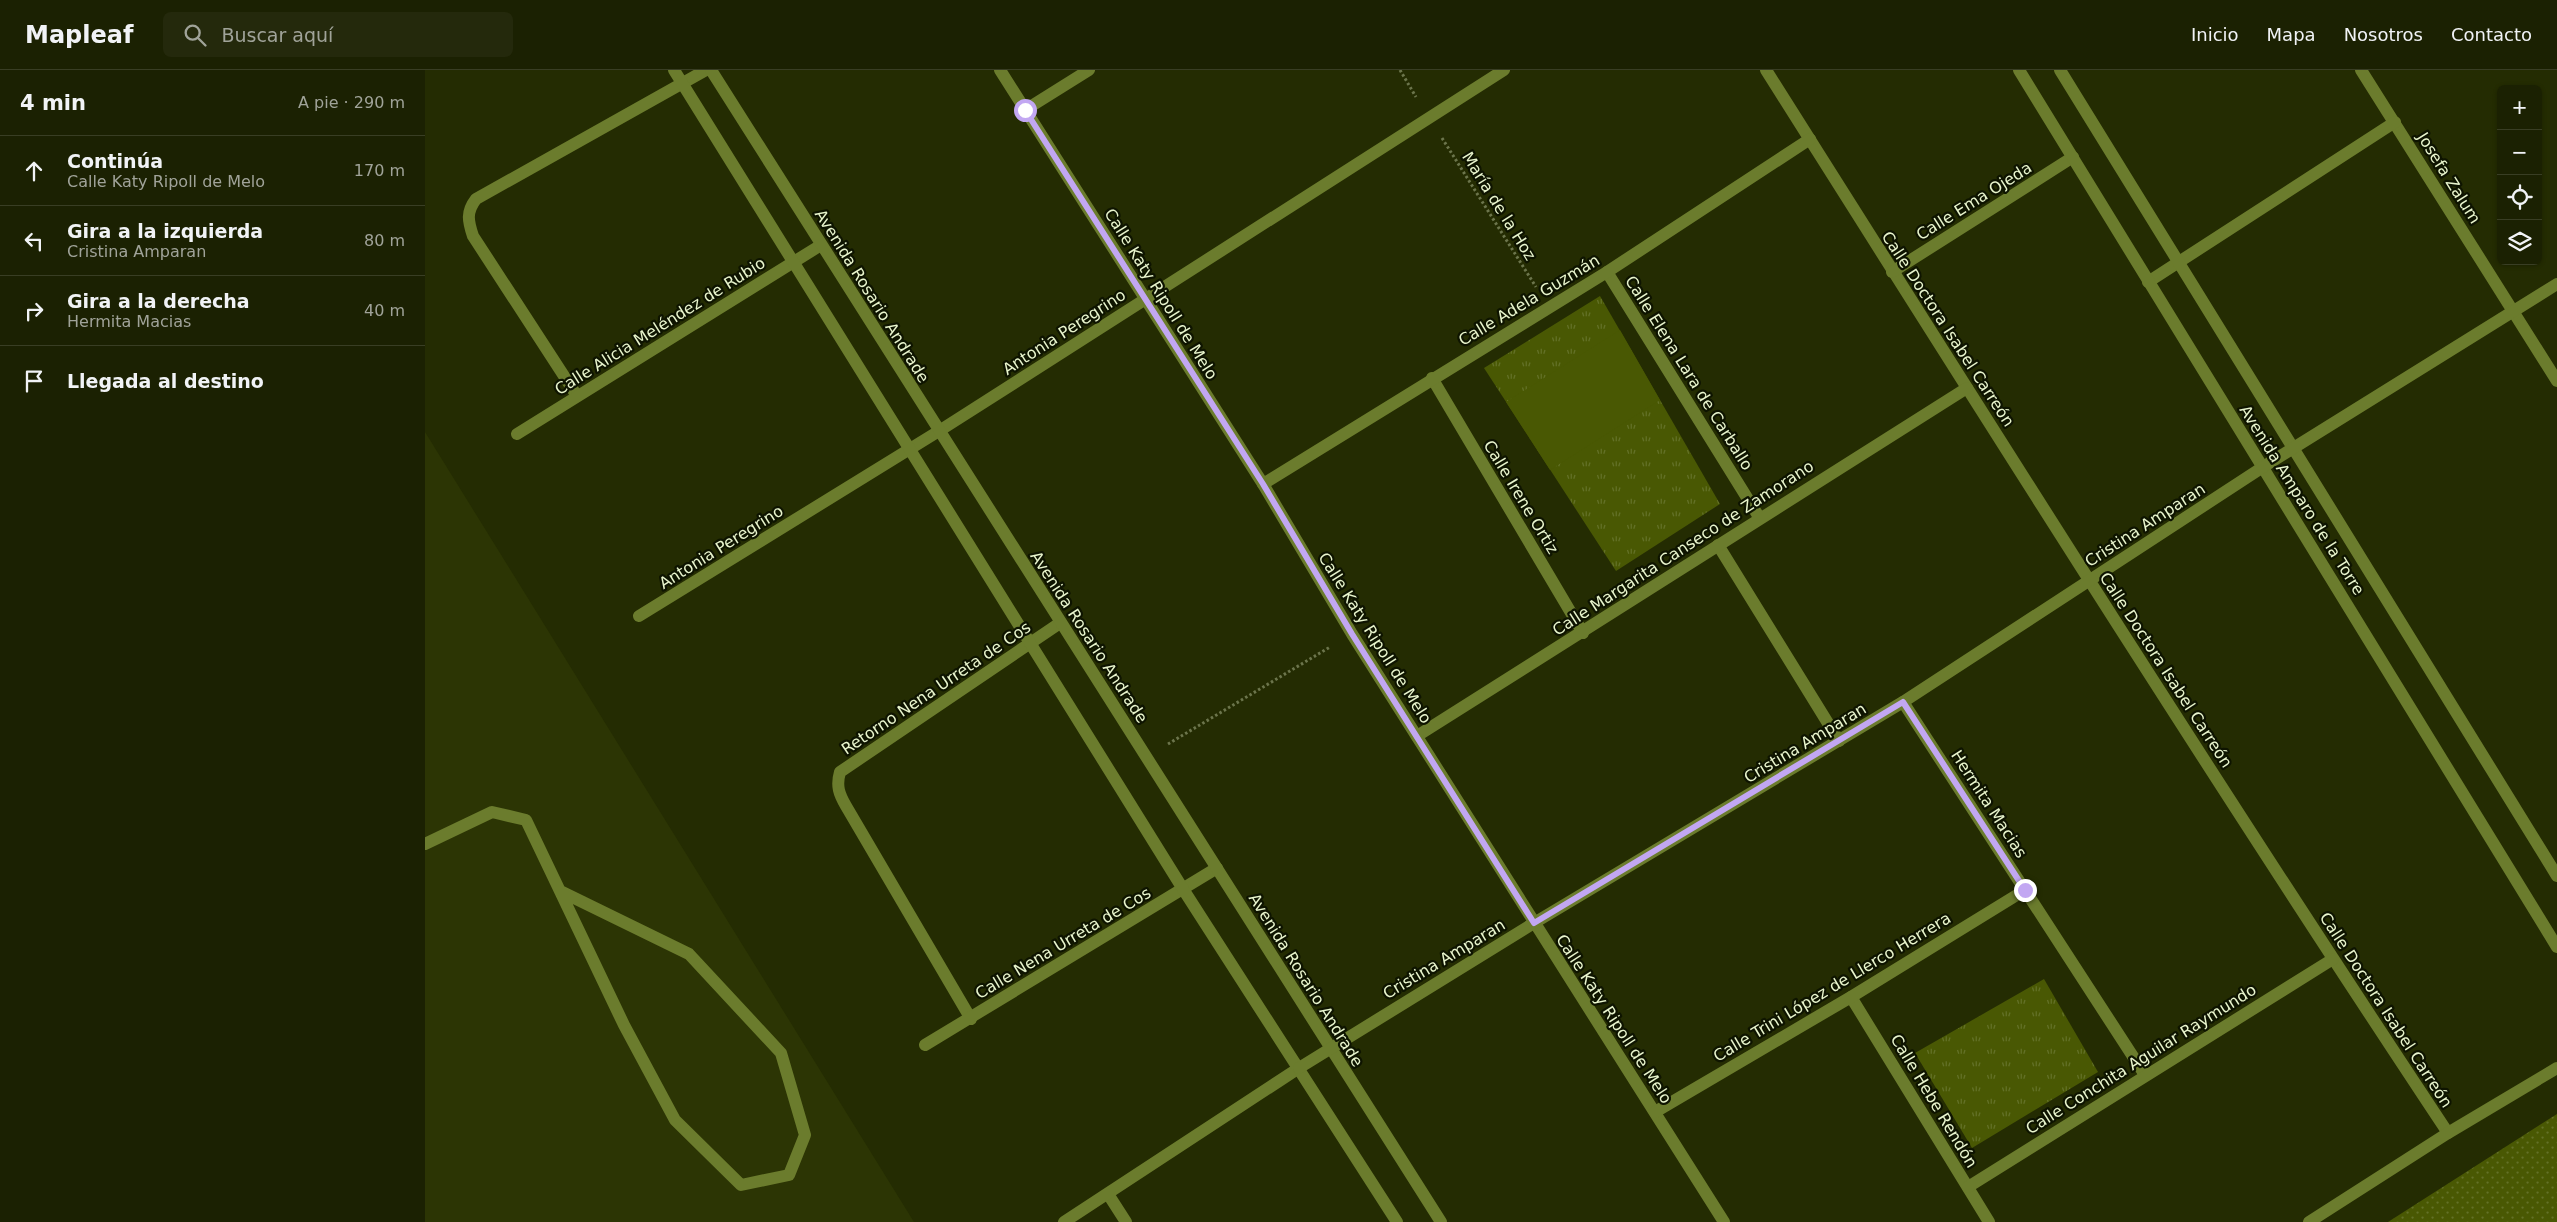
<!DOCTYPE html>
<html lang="es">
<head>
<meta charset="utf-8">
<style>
  :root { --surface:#1b2102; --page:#24290c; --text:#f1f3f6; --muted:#a0a399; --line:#393e24 }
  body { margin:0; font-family:"DejaVu Sans",sans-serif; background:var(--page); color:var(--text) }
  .controls { position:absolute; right:15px; top:15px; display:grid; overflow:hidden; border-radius:8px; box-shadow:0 1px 4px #0004 }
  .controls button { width:45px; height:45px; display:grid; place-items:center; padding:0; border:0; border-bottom:1px solid var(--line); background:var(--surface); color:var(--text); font:25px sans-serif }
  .stop { position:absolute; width:15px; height:15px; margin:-11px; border:4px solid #c2a7f2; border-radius:50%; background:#fff }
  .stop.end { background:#c2a7f2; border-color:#fff; box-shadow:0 1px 5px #0008 }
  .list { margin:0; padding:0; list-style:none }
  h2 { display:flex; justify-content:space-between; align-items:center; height:65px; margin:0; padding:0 20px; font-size:21px }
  h2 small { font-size:16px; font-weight:400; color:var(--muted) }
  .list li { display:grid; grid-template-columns:32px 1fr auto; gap:15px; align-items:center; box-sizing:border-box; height:70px; padding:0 20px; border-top:1px solid var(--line) }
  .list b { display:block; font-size:19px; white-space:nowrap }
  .list p { margin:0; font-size:16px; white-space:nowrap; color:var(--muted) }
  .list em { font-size:16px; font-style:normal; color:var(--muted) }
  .icon { flex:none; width:28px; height:28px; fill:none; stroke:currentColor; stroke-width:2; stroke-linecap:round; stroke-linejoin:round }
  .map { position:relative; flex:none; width:2132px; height:1152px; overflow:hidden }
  header { display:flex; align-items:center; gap:30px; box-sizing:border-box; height:70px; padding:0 25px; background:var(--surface); border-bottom:1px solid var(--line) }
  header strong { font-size:24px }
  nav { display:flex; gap:28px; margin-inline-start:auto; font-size:18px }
  .search { width:350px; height:45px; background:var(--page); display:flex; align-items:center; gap:12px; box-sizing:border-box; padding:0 18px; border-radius:8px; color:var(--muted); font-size:19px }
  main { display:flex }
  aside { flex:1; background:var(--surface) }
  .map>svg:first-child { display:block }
  .built { fill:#2c3504 }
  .grass { fill:url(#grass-dots) }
  .park { fill:url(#park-tufts) }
  .pitch { fill:#495803 }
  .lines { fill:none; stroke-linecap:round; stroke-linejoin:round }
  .path { stroke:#6c754c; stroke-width:3; stroke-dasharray:2.5 2.5; stroke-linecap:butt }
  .service { stroke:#6b7c2d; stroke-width:12 }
  .pedestrian { stroke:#6b7c2d; stroke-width:12 }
  .minor { stroke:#6b7c2d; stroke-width:12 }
  .tertiary { stroke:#6b7c2d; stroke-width:12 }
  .route { stroke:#c2a7f2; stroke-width:6 }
  .labels { text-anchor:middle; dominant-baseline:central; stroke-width:4.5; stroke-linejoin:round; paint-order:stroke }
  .street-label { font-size:16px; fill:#e9f5cd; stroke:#0e1400 }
</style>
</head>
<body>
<header>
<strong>Mapleaf</strong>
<div class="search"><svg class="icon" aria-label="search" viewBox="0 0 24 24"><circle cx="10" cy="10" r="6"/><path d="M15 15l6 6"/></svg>Buscar aquí</div>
<nav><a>Inicio</a><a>Mapa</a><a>Nosotros</a><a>Contacto</a></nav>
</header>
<main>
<aside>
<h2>4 min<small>A pie · 290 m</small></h2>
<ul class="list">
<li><svg class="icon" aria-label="ahead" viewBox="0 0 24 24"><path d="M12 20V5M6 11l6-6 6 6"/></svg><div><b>Continúa</b><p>Calle Katy Ripoll de Melo</p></div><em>170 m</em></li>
<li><svg class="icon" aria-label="left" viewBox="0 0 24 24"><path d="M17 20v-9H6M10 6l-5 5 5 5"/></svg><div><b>Gira a la izquierda</b><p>Cristina Amparan</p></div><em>80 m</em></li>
<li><svg class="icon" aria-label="right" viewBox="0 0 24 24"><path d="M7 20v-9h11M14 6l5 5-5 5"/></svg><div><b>Gira a la derecha</b><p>Hermita Macias</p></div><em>40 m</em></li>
<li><svg class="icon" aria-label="arrive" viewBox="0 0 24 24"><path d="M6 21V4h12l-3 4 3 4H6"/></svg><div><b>Llegada al destino</b></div></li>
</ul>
</aside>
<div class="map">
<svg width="2132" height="1152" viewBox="0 0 2132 1152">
  <defs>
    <pattern id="grass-dots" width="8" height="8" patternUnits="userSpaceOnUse" patternTransform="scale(1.25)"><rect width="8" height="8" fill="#495803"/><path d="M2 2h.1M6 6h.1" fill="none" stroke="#637127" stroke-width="1.8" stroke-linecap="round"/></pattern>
    <pattern id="park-tufts" width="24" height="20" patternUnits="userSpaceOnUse" patternTransform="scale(1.25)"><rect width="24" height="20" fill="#495803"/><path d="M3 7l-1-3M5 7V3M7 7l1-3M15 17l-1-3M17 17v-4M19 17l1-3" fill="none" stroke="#637127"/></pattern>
  </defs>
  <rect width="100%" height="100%" fill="#242c02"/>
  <polygon class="built" points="0,362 489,1152 0,1152"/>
  <polygon class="grass" points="2132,1044 2132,1152 1963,1152"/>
  <g class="park">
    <polygon points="1175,226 1295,434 1191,501 1059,298"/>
    <polygon points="1619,909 1673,1002 1547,1078 1490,983"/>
  </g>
  <polygon class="pitch" points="1195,260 1235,330 1125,400 1081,332"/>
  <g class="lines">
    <g class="path">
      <polyline points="975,0 991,27"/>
      <polyline points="1017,68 1111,217"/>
      <polyline points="743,674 905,577"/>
    </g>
    <polyline class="service" points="0,774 67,742 101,750 199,955 250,1050 316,1115 364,1105 380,1065 356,983 264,884 135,821"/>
    <polyline class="pedestrian" points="1293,475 1414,671"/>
    <g class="minor">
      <polyline points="575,0 838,414 927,564 1299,1152"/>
      <path d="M1341 0C1566 356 1790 712 2023 1063"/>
      <polyline points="1936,0 2132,311"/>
      <polyline points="600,40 664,0"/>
      <polyline points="1182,202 1334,447"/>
      <polyline points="1467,202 1648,87"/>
      <polyline points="1723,212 1970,52"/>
      <polyline points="1007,308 1158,563"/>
      <path d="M152 326 48 166C43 151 41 142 51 129L281 0"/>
      <polyline points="92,364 396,175"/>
      <polyline points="838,414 1182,202 1385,69"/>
      <polyline points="214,546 514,361 1079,0"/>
      <polyline points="1478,632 1720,1005"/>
      <polyline points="992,666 1542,318"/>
      <polyline points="1426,927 1564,1152"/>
      <path d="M546 949 421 736C414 724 411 716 415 702L635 553"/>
      <polyline points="500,975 792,798"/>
      <polyline points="1230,1042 1426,927 1600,820"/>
      <polyline points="1543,1117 1908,889"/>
      <polyline points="683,1124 701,1152"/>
      <polyline points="639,1152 874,998"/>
      <polyline points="1884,1152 2023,1063 2132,998"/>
    </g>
    <g class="tertiary">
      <polyline points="249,0 758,819 972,1152"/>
      <polyline points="286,0 1016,1152"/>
      <polyline points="1594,0 2132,877"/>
      <polyline points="1635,0 2132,806"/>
      <polyline points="874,998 1109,853 1478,632 1838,397 2132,214"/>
    </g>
  </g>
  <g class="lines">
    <polyline class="route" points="600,40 838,414 927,564 1109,853 1478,632 1600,820"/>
  </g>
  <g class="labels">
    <g class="street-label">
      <text transform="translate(2024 108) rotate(58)">Josefa Zalum</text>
      <text transform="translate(1549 131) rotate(-32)">Calle Ema Ojeda</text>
      <text transform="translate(1074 136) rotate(58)">María de la Hoz</text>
      <text transform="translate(736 224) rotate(58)">Calle Katy Ripoll de Melo</text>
      <text transform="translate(447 226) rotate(58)">Avenida Rosario Andrade</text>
      <text transform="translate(1104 230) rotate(-31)">Calle Adela Guzmán</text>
      <text transform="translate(235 256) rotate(-32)">Calle Alicia Meléndez de Rubio</text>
      <text transform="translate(1523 259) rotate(57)">Calle Doctora Isabel Carreón</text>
      <text transform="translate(639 262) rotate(-33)">Antonia Peregrino</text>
      <text transform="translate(1264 303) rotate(58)">Calle Elena Lara de Carballo</text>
      <text transform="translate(1096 427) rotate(59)">Calle Irene Ortiz</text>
      <text transform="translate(1877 430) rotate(58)">Avenida Amparo de la Torre</text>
      <text transform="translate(1720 455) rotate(-33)">Cristina Amparan</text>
      <text transform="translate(296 477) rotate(-32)">Antonia Peregrino</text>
      <text transform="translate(1258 478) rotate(-33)">Calle Margarita Canseco de Zamorano</text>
      <text transform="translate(664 567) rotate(57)">Avenida Rosario Andrade</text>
      <text transform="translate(950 568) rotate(58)">Calle Katy Ripoll de Melo</text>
      <text transform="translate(1741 600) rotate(57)">Calle Doctora Isabel Carreón</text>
      <text transform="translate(511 618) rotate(-34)">Retorno Nena Urreta de Cos</text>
      <text transform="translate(1380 673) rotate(-31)">Cristina Amparan</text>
      <text transform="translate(1564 734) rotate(57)">Hermita Macias</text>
      <text transform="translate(638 873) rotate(-31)">Calle Nena Urreta de Cos</text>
      <text transform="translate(1019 889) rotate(-31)">Cristina Amparan</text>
      <text transform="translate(881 910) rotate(58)">Avenida Rosario Andrade</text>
      <text transform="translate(1407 917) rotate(-31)">Calle Trini López de Llerco Herrera</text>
      <text transform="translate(1961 940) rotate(57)">Calle Doctora Isabel Carreón</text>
      <text transform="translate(1189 949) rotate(57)">Calle Katy Ripoll de Melo</text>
      <text transform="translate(1716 989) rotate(-32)">Calle Conchita Aguilar Raymundo</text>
      <text transform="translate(1509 1031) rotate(59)">Calle Hebe Rendón</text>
    </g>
  </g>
</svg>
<div class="controls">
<button>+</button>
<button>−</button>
<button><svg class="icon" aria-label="locate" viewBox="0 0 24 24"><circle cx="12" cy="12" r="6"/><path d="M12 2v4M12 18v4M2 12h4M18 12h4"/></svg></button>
<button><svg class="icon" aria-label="layers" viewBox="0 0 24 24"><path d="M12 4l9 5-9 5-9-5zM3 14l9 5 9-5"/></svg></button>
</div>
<div class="stop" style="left:600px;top:40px"></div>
<div class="stop end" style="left:1600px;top:820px"></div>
</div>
</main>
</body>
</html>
